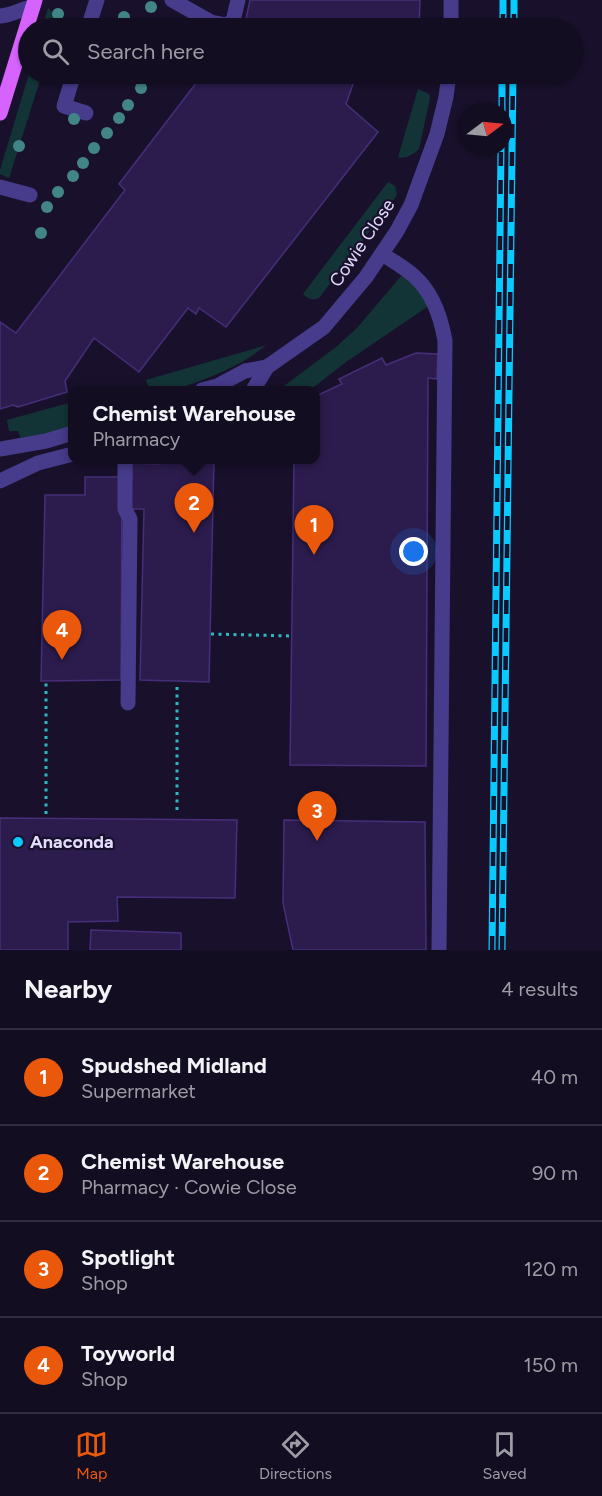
<!DOCTYPE html>
<html lang="en">
<head>
<meta charset="utf-8">
<style>
  :root { --surface:#130d21; --page:#1c162a; --text:#f1f3f6; --muted:#9d9ca5; --line:#322d3f; --accent:#ea580c }
  body { margin:0; font-family:Figtree,sans-serif; background:var(--page); color:var(--text) }
  .compass { position:absolute; left:458px; top:102px; width:54px; height:54px; border-radius:50%; background:var(--surface); box-shadow:0 2px 4px #0004; rotate:74deg }
  .you { position:absolute; left:414px; top:552px; width:21px; height:21px; margin:-15px; border:4px solid #fff; border-radius:50%; background:#1a73e8; box-shadow:0 0 0 9px #1a73e833 }
  .badge { display:grid; place-items:center; width:39px; height:39px; border-radius:50%; background:var(--accent); color:#fff; font-size:20px; font-weight:700 }
  .pin { position:absolute; translate:-50% -50px; filter:drop-shadow(0 2px 3px #0008) }
  .pin::after { content:''; position:absolute; top:32px; width:21px; height:18px; background:inherit; clip-path:polygon(0 0,100% 0,50% 100%) }
  .popup { position:absolute; left:68px; top:386px; width:252px; height:78px; box-sizing:border-box; display:grid; place-content:center; border-radius:12px; background:var(--surface); filter:drop-shadow(0 2px 4px #0005); font-size:20px; white-space:nowrap; color:var(--muted) }
  .popup b { font-size:22px; color:var(--text) }
  .popup::after { content:''; position:absolute; left:50%; top:100%; margin-left:-12px; border:12px solid transparent; border-top-color:var(--surface) }
  .list { margin:0; padding:0; list-style:none }
  h2 { display:flex; justify-content:space-between; align-items:center; height:78px; margin:0; padding:0 24px; font-size:26px }
  h2 small { font-size:20px; font-weight:400; color:var(--muted) }
  .list li { display:grid; grid-template-columns:39px 1fr auto; gap:18px; align-items:center; box-sizing:border-box; height:96px; padding:0 24px; border-top:2px solid var(--line) }
  .list b { display:block; font-size:22px; white-space:nowrap }
  .list p { margin:0; font-size:20px; white-space:nowrap; color:var(--muted) }
  .list em { font-size:20px; font-style:normal; color:var(--muted) }
  .icon { flex:none; width:33px; height:33px; fill:none; stroke:currentColor; stroke-width:2; stroke-linecap:round; stroke-linejoin:round }
  .map { position:relative; flex:none; width:602px; height:950px; overflow:hidden }
  .search { position:absolute; background:var(--surface); box-shadow:0 2px 4px #0004; left:18px; right:18px; top:18px; height:66px; display:flex; align-items:center; gap:15px; box-sizing:border-box; padding:0 21px; border-radius:33px; color:var(--muted); font-size:22px }
  .sheet { height:462px; background:var(--surface) }
  nav { display:flex; justify-content:space-around; align-items:center; box-sizing:border-box; height:84px; border-top:2px solid var(--line); background:var(--surface); font-size:16px; color:var(--muted) }
  nav a { display:grid; justify-items:center; gap:3px }
  nav .on { color:var(--accent) }
  .map>svg:first-child { display:block }
  .green { fill:#133436 }
  .building { fill:#2c1c4e; stroke:#462e7a; stroke-width:1.5 }
  .lines { fill:none; stroke-linecap:round; stroke-linejoin:round }
  .path { stroke:#2eb9c1; stroke-width:3; stroke-dasharray:3 4.5; stroke-linecap:butt }
  .minor { stroke:#473b8c; stroke-width:15 }
  .major { stroke:#d763ff; stroke-width:15 }
  .rail-casing { stroke:#08caff; stroke-width:7 }
  .rail { stroke:#19112c; stroke-width:4.5; stroke-dasharray:14; stroke-linecap:butt }
  .tree { fill:#428587 }
  .poi-dot { fill:#08caff; stroke:#19112c; stroke-width:2 }
  .labels { text-anchor:middle; dominant-baseline:central; stroke-width:4.5; stroke-linejoin:round; paint-order:stroke }
  .street-label { font-size:18px; fill:#e4dcff; stroke:#19112c }
  .poi-label { font-size:18px; font-weight:bold; fill:#e4dcff; stroke:#19112c; text-anchor:start }
</style>
</head>
<body>
<div class="map">
<svg width="602" height="950" viewBox="0 0 602 950">
  <rect width="100%" height="100%" fill="#19112c"/>
  <g class="green">
    <polygon points="48,8 59,18 56,28 42,28"/>
    <polygon points="29,74 42,74 9,178 0,174 0,170"/>
    <path d="M418 89 429 94 430 98 419 149C412 155 407 159 398 157Z"/>
    <path d="M388 182 395 186 397 195 319 298C312 301 308 299 303 294Z"/>
    <polygon points="402,275 410,277 430,305 346,362 310,390 280,390 280,389 336,347 357,328"/>
    <path d="M267 345C260 349 254 355 247 359 231 369 172 396 154 390 149 389 147 384 146 380Z"/>
    <polygon points="72,402 72,425 65,430 21,438 18,431 9,431 7,420"/>
  </g>
  <g class="building">
    <polygon points="250,0 420,0 419,28 244,28"/>
    <polygon points="203,74 336,74 353,84 346,104 378,132 226,327 199,308 196,314 188,308 139,372 94,338 65,381 67,392 18,407 13,405 0,409 0,322 16,333 125,190 119,184"/>
    <polygon points="416,353 438,354 437,379 428,378 426,766 290,765 294,460 316,460 316,396 342,384 339,379 382,358 386,365"/>
    <polygon points="160,460 214,460 209,682 140,680 144,509 131,509 132,463 160,464"/>
    <polygon points="85,477 122,477 121,680 41,681 45,495 85,495"/>
    <polygon points="0,818 237,820 235,898 117,897 118,921 68,922 68,950 0,950"/>
    <polygon points="284,820 425,822 426,950 293,950 283,903"/>
    <polygon points="91,930 181,933 181,950 90,950"/>
  </g>
  <g class="lines">
    <g class="path">
      <polyline points="211,634 292,636"/>
      <polyline points="177,810 177,687"/>
      <polyline points="46,814 46,679"/>
    </g>
    <g class="minor">
      <polyline points="172,0 211,22 226,25 233,21 238,0"/>
      <path d="M0 16C12 15 21 9 32 7"/>
      <polyline points="226,25 257,28"/>
      <polyline points="88,28 97,0"/>
      <polyline points="451,28 451,0"/>
      <polyline points="74,74 64,106 86,113"/>
      <polyline points="0,187 30,195"/>
      <path d="M382 254C393 261 405 268 414 276 433 293 441 317 445 341L439 950"/>
      <polyline points="202,390 217,386 245,371 267,367"/>
      <polyline points="253,390 267,367 324,327 366,277 397,231 411,205 437,134 446,97 449,74"/>
      <polyline points="0,449 46,441 73,433"/>
      <polyline points="125,460 125,509 130,519 128,703"/>
      <polyline points="0,481 38,463 73,454"/>
    </g>
    <polyline class="major" points="0,113 35,0"/>
    <defs>
      <g id="rail">
        <polyline points="503,28 503,0"/>
        <polyline points="514,28 514,0"/>
        <polyline points="502,111 502,74"/>
        <polyline points="492,950 501,147"/>
        <polyline points="502,950 513,74"/>
      </g>
    </defs>
    <use href="#rail" class="rail-casing"/>
    <use href="#rail" class="rail"/>
  </g>
  <g class="tree">
    <circle cx="151" cy="7" r="6"/>
    <circle cx="58" cy="14" r="6"/>
    <circle cx="124" cy="17" r="6"/>
    <circle cx="141" cy="88" r="6"/>
    <circle cx="128" cy="105" r="6"/>
    <circle cx="119" cy="118" r="6"/>
    <circle cx="74" cy="119" r="6"/>
    <circle cx="107" cy="133" r="6"/>
    <circle cx="19" cy="146" r="6"/>
    <circle cx="94" cy="148" r="6"/>
    <circle cx="83" cy="163" r="6"/>
    <circle cx="73" cy="176" r="6"/>
    <circle cx="58" cy="192" r="6"/>
    <circle cx="47" cy="207" r="6"/>
    <circle cx="41" cy="233" r="6"/>
  </g>
  <circle class="poi-dot" cx="18" cy="842" r="6"/>
  <g class="labels">
    <g class="street-label">
      <text transform="translate(362 243) rotate(-56)">Cowie Close</text>
    </g>
    <g class="poi-label">
      <text x="30" y="842">Anaconda</text>
    </g>
  </g>
</svg>
<svg class="compass" viewBox="-18 -18 36 36"><path d="M0-13l5 13h-10z" fill="#e53935"/><path d="M0 13l5-13h-10z" fill="#9d9ca5"/></svg>
<div class="you"></div>
<div class="pin badge" style="left:314px;top:555px">1</div>
<div class="pin badge" style="left:194px;top:533px">2</div>
<div class="popup"><b>Chemist Warehouse</b>Pharmacy</div>
<div class="pin badge" style="left:317px;top:841px">3</div>
<div class="pin badge" style="left:62px;top:660px">4</div>
<div class="search"><svg class="icon" aria-label="search" viewBox="0 0 24 24"><circle cx="10" cy="10" r="6"/><path d="M15 15l6 6"/></svg>Search here</div>
</div>
<section class="sheet">
<h2>Nearby<small>4 results</small></h2>
<ul class="list">
<li><span class="badge">1</span><div><b>Spudshed Midland</b><p>Supermarket</p></div><em>40 m</em></li>
<li><span class="badge">2</span><div><b>Chemist Warehouse</b><p>Pharmacy · Cowie Close</p></div><em>90 m</em></li>
<li><span class="badge">3</span><div><b>Spotlight</b><p>Shop</p></div><em>120 m</em></li>
<li><span class="badge">4</span><div><b>Toyworld</b><p>Shop</p></div><em>150 m</em></li>
</ul>
</section>
<nav>
<a class="on"><svg class="icon" aria-label="map" viewBox="0 0 24 24"><path d="M3 6l6-2 6 2 6-2v14l-6 2-6-2-6 2zM9 4v14M15 6v14"/></svg>Map</a>
<a><svg class="icon" aria-label="directions" viewBox="0 0 24 24"><path d="M12 3l9 9-9 9-9-9zM9 14v-3h6M13 9l2 2-2 2"/></svg>Directions</a>
<a><svg class="icon" aria-label="saved" viewBox="0 0 24 24"><path d="M7 4h10v16l-5-4-5 4z"/></svg>Saved</a>
</nav>
</body>
</html>
